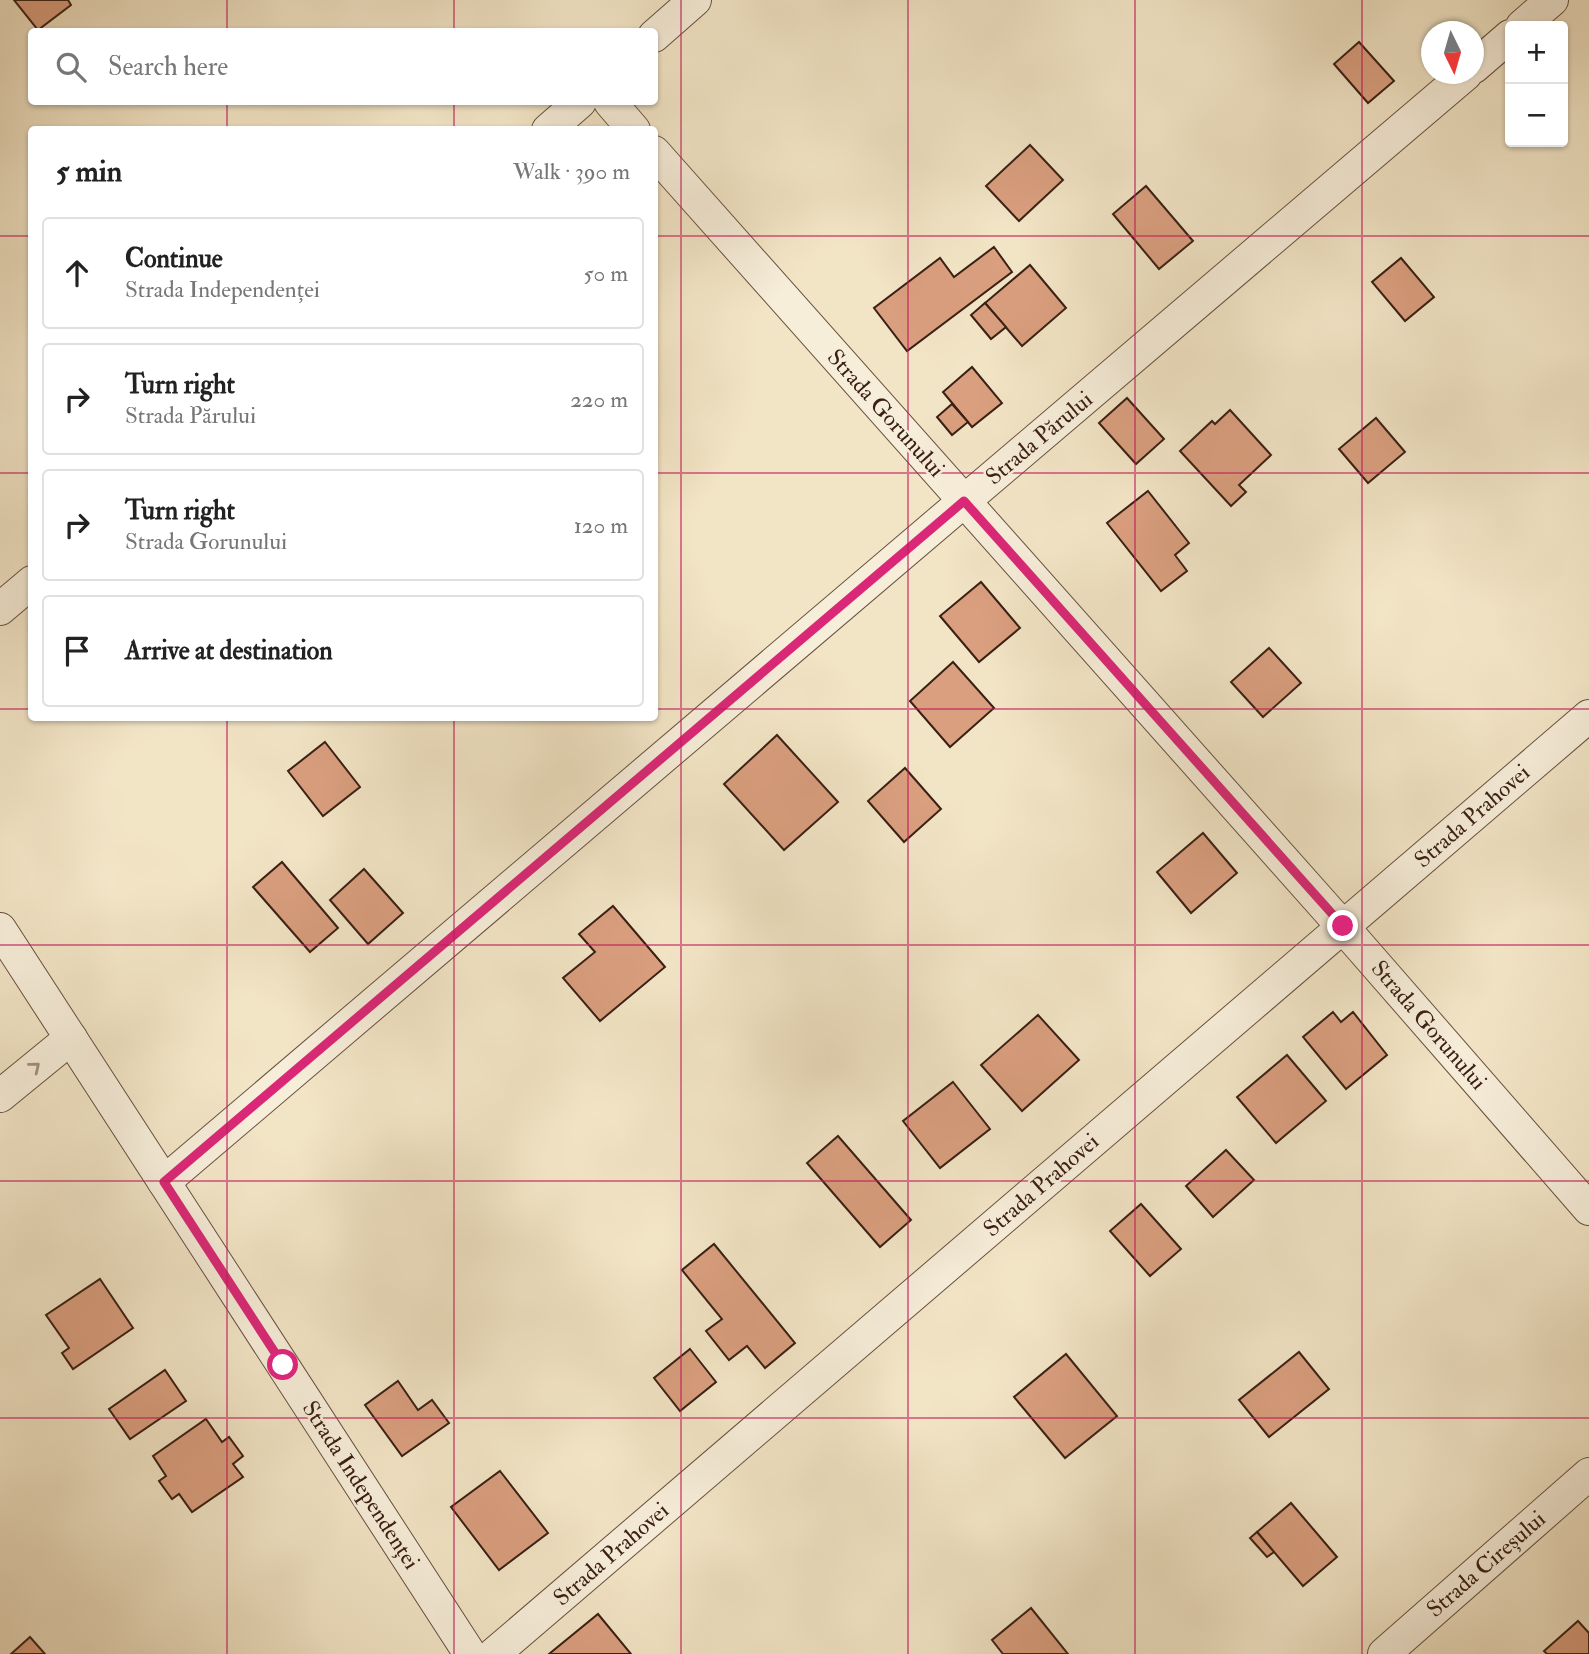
<!DOCTYPE html>
<html lang="en">
<head>
<meta charset="utf-8">
<style>
  :root { --surface:#fff; --page:#f6f6f6; --text:#222; --muted:#767676; --line:#e0e0e0 }
  body { margin:0; font-family:"IM FELL Double Pica",serif; background:var(--page); color:var(--text) }
  .controls { position:absolute; right:21px; top:21px; display:grid; overflow:hidden; border-radius:7px; box-shadow:0 2px 5px #0004 }
  .controls button { width:63px; height:63px; display:grid; place-items:center; padding:0; border:0; border-bottom:2px solid var(--line); background:var(--surface); color:var(--text); font:35px sans-serif }
  .compass { position:absolute; left:1421px; top:21px; width:63px; height:63px; border-radius:50%; background:var(--surface); box-shadow:0 2px 5px #0004; rotate:175deg }
  .stop { position:absolute; width:21px; height:21px; margin:-16px; border:5px solid #db2777; border-radius:50%; background:#fff }
  .stop.end { background:#db2777; border-color:#fff; box-shadow:0 2px 7px #0008 }
  .list { margin:0; padding:0; list-style:none }
  h2 { display:flex; justify-content:space-between; align-items:center; height:91px; margin:0; padding:0 28px; font-size:30px }
  h2 small { font-size:23px; font-weight:400; color:var(--muted) }
  .list li { display:grid; grid-template-columns:46px 1fr auto; gap:21px; align-items:center; box-sizing:border-box; height:112px; margin:0 14px 14px; padding:0 14px; border:2px solid var(--line); border-radius:7px }
  .list b { display:block; font-size:26px; white-space:nowrap }
  .list p { margin:0; font-size:23px; white-space:nowrap; color:var(--muted) }
  .list em { font-size:23px; font-style:normal; color:var(--muted) }
  .icon { flex:none; width:38px; height:38px; fill:none; stroke:currentColor; stroke-width:2; stroke-linecap:round; stroke-linejoin:round }
  .map { position:relative; flex:none; width:1589px; height:1654px; overflow:hidden }
  .search { position:absolute; background:var(--surface); box-shadow:0 2px 5px #0004; left:28px; top:28px; width:630px; height:77px; display:flex; align-items:center; gap:18px; box-sizing:border-box; padding:0 24px; border-radius:7px; color:var(--muted); font-size:26px }
  .panel { position:absolute; background:var(--surface); box-shadow:0 2px 5px #0004; left:28px; top:126px; width:630px; height:595px; border-radius:7px }
  .map>svg:first-child { display:block }
  .building { fill:#da9f7f; stroke:#3a2014; stroke-width:2 }
  .lines { fill:none; stroke-linecap:round; stroke-linejoin:round }
  .minor-casing { stroke:#685140; stroke-width:34 }
  .minor { stroke:#f7eeda; stroke-width:32 }
  .oneway { stroke:#a29181 }
  .route { stroke:#db2777; stroke-width:9 }
  .grid { fill:none; stroke:#c2185b; stroke-width:2; stroke-opacity:0.55 }
  .labels { text-anchor:middle; dominant-baseline:central; stroke-width:5; stroke-linejoin:round; paint-order:stroke }
  .street-label { font-size:23px; fill:#3a2014; stroke:#f7eeda }
</style>
</head>
<body>
<div class="map">
<svg width="1589" height="1654" viewBox="0 0 1589 1654">
  <rect width="100%" height="100%" fill="#f2e5c6"/>
  <filter id="stains"><feTurbulence type="fractalNoise" baseFrequency=".00286" numOctaves="4"/><feColorMatrix values="0 0 0 0 .2 0 0 0 0 .09 0 0 0 0 .02 0 0 0 .5 -.17"/></filter>
  <radialGradient id="worn" r=".72"><stop offset=".6" stop-color="#630" stop-opacity="0"/><stop offset="1" stop-color="#630" stop-opacity=".3"/></radialGradient>
  <g class="building">
    <polygon points="14,0 68,0 71,5 38,30"/>
    <polygon points="1359,42 1394,81 1368,103 1334,64"/>
    <polygon points="1030,145 1063,180 1019,221 986,186"/>
    <polygon points="1146,186 1193,241 1159,269 1113,214"/>
    <polygon points="994,247 1012,272 907,351 874,308 940,258 954,277"/>
    <polygon points="1401,258 1434,297 1405,321 1372,282"/>
    <polygon points="1030,265 1066,308 1022,346 985,303"/>
    <polygon points="985,303 1006,327 991,339 971,315"/>
    <polygon points="972,367 1002,403 972,427 943,392"/>
    <polygon points="1127,398 1164,439 1136,464 1099,423"/>
    <polygon points="952,404 968,422 952,435 937,417"/>
    <polygon points="1230,410 1271,455 1239,485 1246,492 1231,506 1180,451 1212,421 1215,424"/>
    <polygon points="1376,418 1405,452 1368,483 1339,449"/>
    <polygon points="1148,491 1189,543 1175,555 1187,571 1161,591 1107,523"/>
    <polygon points="981,582 1020,628 979,662 940,616"/>
    <polygon points="1269,648 1301,683 1263,717 1231,682"/>
    <polygon points="953,662 994,708 950,747 910,701"/>
    <polygon points="777,735 838,802 784,850 724,784"/>
    <polygon points="325,742 360,787 323,816 288,771"/>
    <polygon points="905,768 941,809 904,842 868,801"/>
    <polygon points="1203,833 1237,873 1191,913 1157,872"/>
    <polygon points="282,862 338,928 310,952 253,887"/>
    <polygon points="364,869 403,913 368,944 330,900"/>
    <polygon points="613,906 665,967 600,1021 563,978 595,952 579,934"/>
    <polygon points="1333,1012 1341,1022 1353,1012 1387,1055 1346,1089 1303,1037"/>
    <polygon points="1038,1015 1079,1060 1022,1111 981,1065"/>
    <polygon points="1287,1055 1326,1101 1276,1143 1237,1097"/>
    <polygon points="953,1082 990,1129 940,1168 903,1121"/>
    <polygon points="838,1136 911,1220 880,1247 807,1163"/>
    <polygon points="1226,1150 1254,1180 1213,1217 1186,1186"/>
    <polygon points="1141,1204 1181,1249 1150,1276 1110,1231"/>
    <polygon points="714,1244 795,1343 765,1368 747,1346 729,1360 706,1331 722,1319 682,1270"/>
    <polygon points="100,1279 133,1328 73,1369 62,1353 69,1348 46,1315"/>
    <polygon points="690,1349 716,1382 680,1411 654,1378"/>
    <polygon points="1299,1352 1329,1389 1269,1437 1239,1400"/>
    <polygon points="1066,1354 1117,1416 1065,1458 1014,1397"/>
    <polygon points="165,1370 186,1401 130,1439 109,1409"/>
    <polygon points="398,1381 418,1410 432,1400 449,1423 402,1456 365,1405"/>
    <polygon points="206,1419 222,1442 229,1437 243,1456 233,1464 243,1477 192,1512 179,1494 172,1499 159,1481 166,1476 153,1456"/>
    <polygon points="500,1471 548,1533 499,1570 451,1507"/>
    <polygon points="1291,1503 1337,1557 1303,1586 1257,1532"/>
    <polygon points="1257,1532 1274,1552 1267,1557 1250,1538"/>
    <polygon points="1031,1608 1068,1654 1003,1654 992,1640"/>
    <polygon points="598,1614 631,1654 549,1654"/>
    <polygon points="1578,1621 1589,1633 1589,1654 1547,1654 1544,1651"/>
    <polygon points="30,1637 45,1654 11,1654"/>
  </g>
  <g class="lines">
    <defs>
      <g id="minor">
        <polyline points="1522,26 1552,0"/>
        <polyline points="654,36 695,0"/>
        <polyline points="1474,67 1510,36"/>
        <polyline points="610,102 634,130"/>
        <polyline points="548,130 580,102"/>
        <polyline points="654,152 1343,927 1589,1209"/>
        <polyline points="0,609 32,582"/>
        <polyline points="0,929 470,1654"/>
        <polyline points="0,1096 71,1038"/>
        <polyline points="164,1182 1466,74"/>
        <polyline points="494,1654 1589,716"/>
        <polyline points="1384,1654 1589,1474"/>
      </g>
    </defs>
    <use href="#minor" class="minor-casing"/>
    <use href="#minor" class="minor"/>
  </g>
  <defs><path id="oneway-chevron" d="M-2-3.5L2.5 0L-2 3.5" fill="none" stroke-width="1.6" stroke-linecap="round" stroke-linejoin="round" transform="scale(1.75)"/></defs>
  <use class="oneway" href="#oneway-chevron" transform="translate(35 1067) rotate(-39)"/>
  <g class="lines">
    <polyline class="route" points="283,1365 164,1182 964,501 1343,926"/>
  </g>
  <path class="grid" d="M227 0V32M454 0V32M681 0V1654M908 0V1654M1135 0V1654M1362 0V1654M227 102V130M454 102V130M0 236H32M654 236H1589M0 473H32M654 473H1589M0 709H32M654 709H1589M227 718V1654M454 718V1654M0 945H1589M0 1181H1589M0 1418H1589"/>
  <g class="labels">
    <g class="street-label">
      <text transform="translate(886 413) rotate(48)">Strada Gorunului</text>
      <text transform="translate(1039 438) rotate(-40)">Strada Părului</text>
      <text transform="translate(1472 816) rotate(-41)">Strada Prahovei</text>
      <text transform="translate(1429 1025) rotate(49)">Strada Gorunului</text>
      <text transform="translate(1041 1185) rotate(-41)">Strada Prahovei</text>
      <text transform="translate(361 1485) rotate(57)">Strada Independenței</text>
      <text transform="translate(611 1554) rotate(-41)">Strada Prahovei</text>
      <text transform="translate(1486 1564) rotate(-41)">Strada Cireșului</text>
    </g>
  </g>
  <rect width="100%" height="100%" filter="url(#stains)"/>
  <rect width="100%" height="100%" fill="url(#worn)"/>
</svg>
<div class="controls">
<button>+</button>
<button>−</button>
</div>
<svg class="compass" viewBox="-18 -18 36 36"><path d="M0-13l5 13h-10z" fill="#e53935"/><path d="M0 13l5-13h-10z" fill="#767676"/></svg>
<div class="stop" style="left:283px;top:1365px"></div>
<div class="stop end" style="left:1343px;top:926px"></div>
<div class="search"><svg class="icon" aria-label="search" viewBox="0 0 24 24"><circle cx="10" cy="10" r="6"/><path d="M15 15l6 6"/></svg>Search here</div>
<section class="panel">
<h2>5 min<small>Walk · 390 m</small></h2>
<ul class="list">
<li><svg class="icon" aria-label="ahead" viewBox="0 0 24 24"><path d="M12 20V5M6 11l6-6 6 6"/></svg><div><b>Continue</b><p>Strada Independenței</p></div><em>50 m</em></li>
<li><svg class="icon" aria-label="right" viewBox="0 0 24 24"><path d="M7 20v-9h11M14 6l5 5-5 5"/></svg><div><b>Turn right</b><p>Strada Părului</p></div><em>220 m</em></li>
<li><svg class="icon" aria-label="right" viewBox="0 0 24 24"><path d="M7 20v-9h11M14 6l5 5-5 5"/></svg><div><b>Turn right</b><p>Strada Gorunului</p></div><em>120 m</em></li>
<li><svg class="icon" aria-label="arrive" viewBox="0 0 24 24"><path d="M6 21V4h12l-3 4 3 4H6"/></svg><div><b>Arrive at destination</b></div></li>
</ul>
</section>
</div>
</body>
</html>
